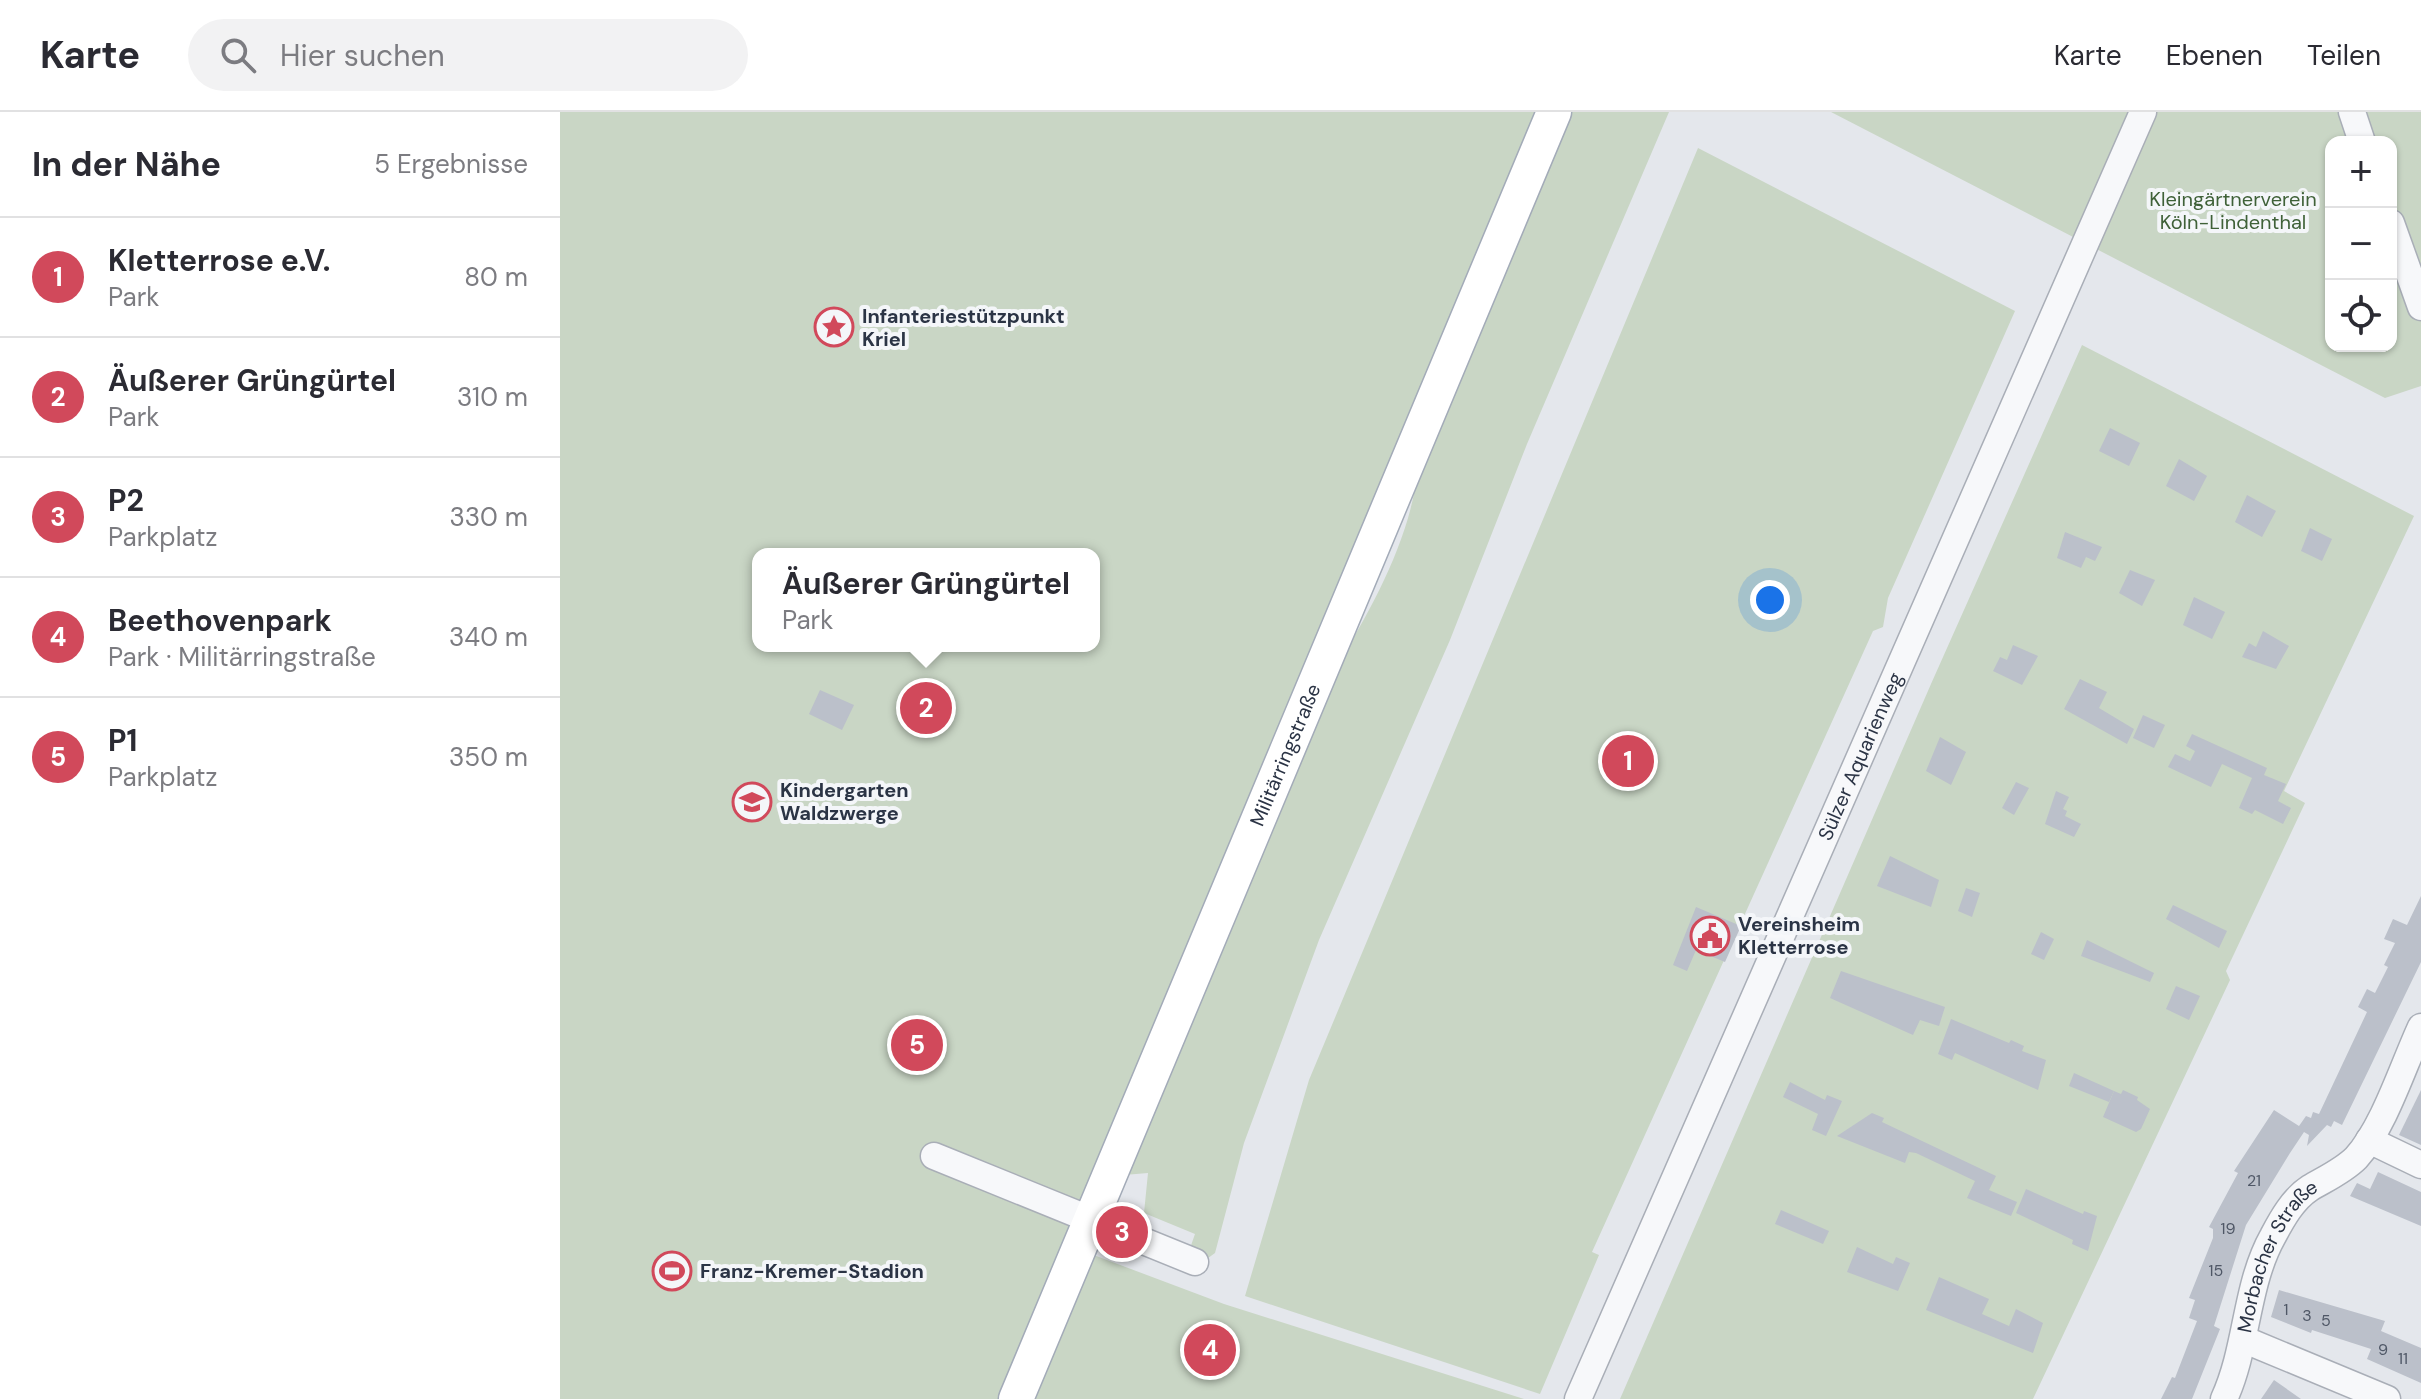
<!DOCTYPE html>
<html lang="de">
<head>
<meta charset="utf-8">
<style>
  :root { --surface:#fff; --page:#f2f2f3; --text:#2b2b33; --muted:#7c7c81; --line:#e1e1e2; --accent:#d1495b }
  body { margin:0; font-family:"DM Sans",sans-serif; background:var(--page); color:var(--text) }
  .controls { position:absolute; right:24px; top:24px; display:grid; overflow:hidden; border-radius:16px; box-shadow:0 2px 6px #0004 }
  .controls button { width:72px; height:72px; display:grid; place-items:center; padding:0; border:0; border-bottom:2px solid var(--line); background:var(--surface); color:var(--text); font:40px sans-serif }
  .you { position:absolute; left:1210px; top:488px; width:28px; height:28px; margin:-20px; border:6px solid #fff; border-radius:50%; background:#1a73e8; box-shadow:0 0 0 12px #1a73e833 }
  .badge { display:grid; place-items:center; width:52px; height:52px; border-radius:50%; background:var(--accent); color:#fff; font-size:26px; font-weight:700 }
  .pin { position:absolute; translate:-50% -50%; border:4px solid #fff; box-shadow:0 2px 8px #0006 }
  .popup { position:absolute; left:192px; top:436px; width:348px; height:104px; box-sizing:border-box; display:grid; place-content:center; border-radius:16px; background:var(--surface); filter:drop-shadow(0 2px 6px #0005); font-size:26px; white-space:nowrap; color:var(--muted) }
  .popup b { font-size:30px; color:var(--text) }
  .popup::after { content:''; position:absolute; left:50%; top:100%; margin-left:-16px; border:16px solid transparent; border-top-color:var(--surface) }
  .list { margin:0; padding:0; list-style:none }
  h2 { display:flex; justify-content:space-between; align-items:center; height:104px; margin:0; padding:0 32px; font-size:34px }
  h2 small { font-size:26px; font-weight:400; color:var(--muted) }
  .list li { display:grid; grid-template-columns:52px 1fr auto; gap:24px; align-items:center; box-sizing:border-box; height:120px; padding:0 32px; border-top:2px solid var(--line) }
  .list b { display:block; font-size:30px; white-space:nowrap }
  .list p { margin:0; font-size:26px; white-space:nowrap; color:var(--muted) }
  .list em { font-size:26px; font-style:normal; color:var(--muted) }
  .icon { flex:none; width:44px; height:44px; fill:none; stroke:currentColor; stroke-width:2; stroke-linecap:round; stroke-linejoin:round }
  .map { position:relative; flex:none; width:1861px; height:1287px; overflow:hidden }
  header { display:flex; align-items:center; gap:48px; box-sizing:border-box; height:112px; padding:0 40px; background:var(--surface); border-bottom:2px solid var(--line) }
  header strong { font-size:38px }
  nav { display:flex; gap:44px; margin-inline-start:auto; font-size:28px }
  .search { width:560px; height:72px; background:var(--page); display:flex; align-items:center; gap:20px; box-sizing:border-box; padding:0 28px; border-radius:44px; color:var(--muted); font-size:30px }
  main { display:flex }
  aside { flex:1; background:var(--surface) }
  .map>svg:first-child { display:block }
  .green { fill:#c9d6c5; fill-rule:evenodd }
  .building { fill:#bbc0ca }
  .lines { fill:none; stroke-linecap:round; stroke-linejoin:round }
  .minor-casing { stroke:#a9aeb7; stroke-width:29 }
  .major-casing { stroke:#a3abb8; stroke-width:37 }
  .minor { stroke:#f7f8fa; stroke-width:26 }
  .major { stroke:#fff; stroke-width:34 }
  .labels { text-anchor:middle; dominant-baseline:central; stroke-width:8; stroke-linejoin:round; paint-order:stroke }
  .number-label { font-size:16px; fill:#4f5766 }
  .park-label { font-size:20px; fill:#3f6138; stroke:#f4f6f9 }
  .poi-label { font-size:20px; font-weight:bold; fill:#2b3445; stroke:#f4f6f9; text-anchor:start }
  .street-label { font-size:20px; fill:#2b3445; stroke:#f4f6f9 }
</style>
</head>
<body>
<header>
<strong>Karte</strong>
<div class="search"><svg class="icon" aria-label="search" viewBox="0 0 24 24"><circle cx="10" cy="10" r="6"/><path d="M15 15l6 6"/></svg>Hier suchen</div>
<nav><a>Karte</a><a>Ebenen</a><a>Teilen</a></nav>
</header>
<main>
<aside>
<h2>In der Nähe<small>5 Ergebnisse</small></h2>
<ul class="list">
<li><span class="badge">1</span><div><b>Kletterrose e.V.</b><p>Park</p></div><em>80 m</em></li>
<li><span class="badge">2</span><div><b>Äußerer Grüngürtel</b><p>Park</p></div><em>310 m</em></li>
<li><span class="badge">3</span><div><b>P2</b><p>Parkplatz</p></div><em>330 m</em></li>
<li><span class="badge">4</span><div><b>Beethovenpark</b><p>Park · Militärringstraße</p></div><em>340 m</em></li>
<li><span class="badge">5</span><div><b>P1</b><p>Parkplatz</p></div><em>350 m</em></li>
</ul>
</aside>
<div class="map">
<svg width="1861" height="1287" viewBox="0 0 1861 1287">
  <rect width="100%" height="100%" fill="#e4e7ec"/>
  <g class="green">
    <path d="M0 0H982L443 1287H0ZM198 442H534V534H198Z"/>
    <path d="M1008 0H1109L967 332 890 528 759 828 684 1031 655 1141 644 1149 628 1142 635 1122 584 1101 588 1061 564 1063 777 552C811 500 852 422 857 360Z"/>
    <path d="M1271 0H1861V274L1825 286ZM1771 30H1831V234H1771Z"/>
    <polygon points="1138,36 1455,199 1328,486 1323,515 1313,519 1032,1140 1039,1143 980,1282 685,1184 749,968"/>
    <polygon points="1522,233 1854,404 1724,679 1745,691 1666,859 1670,868 1473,1287 1060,1287 1371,572"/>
    <polygon points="531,1142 664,1192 964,1287 468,1287"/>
  </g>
  <g class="building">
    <polygon points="1550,316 1580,331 1569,354 1539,339"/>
    <polygon points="1619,347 1647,364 1634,389 1606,374"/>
    <polygon points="1687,383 1716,399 1702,425 1675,410"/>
    <polygon points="1750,416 1772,427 1762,449 1741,439"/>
    <polygon points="1505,420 1542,435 1535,449 1526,445 1521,456 1497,446"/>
    <polygon points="1570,458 1595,468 1582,494 1559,481"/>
    <polygon points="1634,485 1665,500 1652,527 1623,513"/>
    <polygon points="1703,519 1729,534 1716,557 1682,545 1689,531 1696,535"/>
    <polygon points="1453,533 1478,544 1462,573 1433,559 1440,545 1447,548"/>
    <polygon points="1520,567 1547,580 1539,596 1574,617 1567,632 1504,597"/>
    <polygon points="260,578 294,593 282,618 249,602"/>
    <polygon points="1583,603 1605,613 1594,636 1573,626"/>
    <polygon points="1632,622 1707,656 1704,663 1726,672 1718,689 1731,696 1723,712 1695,698 1692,702 1679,696 1692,666 1662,652 1651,675 1608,655 1615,642 1630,649 1635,639 1626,634"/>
    <polygon points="1380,625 1406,640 1391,673 1366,659"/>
    <polygon points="1456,670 1469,676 1454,703 1442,696"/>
    <polygon points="1496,679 1509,685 1503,697 1507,699 1505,704 1521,712 1514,725 1485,712"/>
    <polygon points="1330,744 1379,768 1371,795 1317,774"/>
    <polygon points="1406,776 1420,781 1412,805 1398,799"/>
    <polygon points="1861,784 1861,850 1782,1013 1774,1009 1771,1015 1767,1013 1747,1034 1749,1023 1744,1020 1730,1041 1686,1113 1654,1214 1660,1217 1632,1287 1601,1287 1612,1265 1615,1266 1637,1209 1629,1206 1635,1188 1629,1186 1653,1126 1653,1117 1649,1115 1678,1061 1674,1059 1714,998 1739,1014 1746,1004 1751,1006 1753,1000 1759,1002 1807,900 1798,895 1807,877 1815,881 1828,855 1824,853 1835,831 1824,827 1833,807 1847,813"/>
    <polygon points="1613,793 1667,819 1659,836 1606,807"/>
    <polygon points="1136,795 1181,814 1165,850 1136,838 1127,859 1113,853"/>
    <polygon points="1481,820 1494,827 1484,848 1471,842"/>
    <polygon points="1527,828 1594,861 1590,870 1521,844"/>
    <polygon points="1281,859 1385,895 1379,914 1360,908 1353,923 1270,886"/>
    <polygon points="1616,874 1640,884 1629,908 1606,897"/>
    <polygon points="1391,907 1449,931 1451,928 1464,934 1462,939 1486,948 1478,978 1395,941 1392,948 1378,942"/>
    <polygon points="1514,961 1554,979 1549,990 1509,974"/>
    <polygon points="1230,970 1265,988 1267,983 1282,989 1266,1024 1252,1018 1258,1002 1223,985"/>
    <polygon points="1563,978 1578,985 1577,988 1590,997 1581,1017 1576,1020 1543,1005 1554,979 1561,982"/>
    <polygon points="1861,978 1861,1033 1839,1023"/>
    <polygon points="1312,1001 1324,1006 1322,1010 1436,1064 1429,1078 1457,1090 1451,1104 1407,1086 1415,1069 1356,1041 1349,1040 1345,1051 1277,1024"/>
    <polygon points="1818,1060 1861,1080 1861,1114 1790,1084 1797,1071 1810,1077"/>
    <polygon points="1466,1077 1523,1102 1524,1099 1537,1104 1528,1139 1512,1132 1513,1128 1456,1101"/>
    <polygon points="1221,1098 1269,1119 1263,1132 1215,1112"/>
    <polygon points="1297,1135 1333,1152 1336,1145 1350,1151 1338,1179 1287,1160"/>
    <polygon points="1379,1165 1429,1187 1422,1202 1449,1214 1456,1197 1483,1211 1473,1241 1366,1198"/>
    <polygon points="1719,1178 1825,1209 1821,1219 1861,1236 1861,1271 1807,1247 1811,1237 1752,1218 1751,1221 1711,1205"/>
    <polygon points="1714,1268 1741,1287 1701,1287"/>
  </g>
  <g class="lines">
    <defs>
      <g id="minor">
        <polyline points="1792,0 1802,30"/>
        <polyline points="1831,111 1861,195"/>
        <polyline points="1809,1028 1861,1053"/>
        <polyline points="374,1044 635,1150"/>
        <polyline points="1685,1228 1827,1287"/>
        <path id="s1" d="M1018 1287 1583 0"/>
        <path id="s2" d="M1664 1287C1688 1235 1685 1174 1713 1124 1722 1107 1733 1087 1750 1076 1765 1067 1783 1059 1796 1046 1824 1015 1843 954 1861 915"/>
      </g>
      <g id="major">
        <path id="s3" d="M456 1287 994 0"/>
      </g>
    </defs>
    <use href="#minor" class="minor-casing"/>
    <use href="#major" class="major-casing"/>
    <use href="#minor" class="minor"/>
    <use href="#major" class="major"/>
  </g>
  <defs>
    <symbol id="sight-ring" viewBox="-11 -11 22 22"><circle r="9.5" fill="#f4f6f9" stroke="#d1495b" stroke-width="1.5"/><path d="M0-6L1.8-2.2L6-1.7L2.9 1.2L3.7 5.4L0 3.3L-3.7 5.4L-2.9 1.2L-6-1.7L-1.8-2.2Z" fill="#d1495b"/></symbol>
    <symbol id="school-ring" viewBox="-11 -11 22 22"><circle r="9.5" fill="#f4f6f9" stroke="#d1495b" stroke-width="1.5"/><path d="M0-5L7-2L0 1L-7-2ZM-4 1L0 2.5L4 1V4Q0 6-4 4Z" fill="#d1495b"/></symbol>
    <symbol id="civic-ring" viewBox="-11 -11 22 22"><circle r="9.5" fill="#f4f6f9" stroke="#d1495b" stroke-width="1.5"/><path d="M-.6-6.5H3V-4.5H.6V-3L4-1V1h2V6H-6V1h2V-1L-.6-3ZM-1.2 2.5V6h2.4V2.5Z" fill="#d1495b"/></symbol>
    <symbol id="stadium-ring" viewBox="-11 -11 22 22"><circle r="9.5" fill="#f4f6f9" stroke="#d1495b" stroke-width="1.5"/><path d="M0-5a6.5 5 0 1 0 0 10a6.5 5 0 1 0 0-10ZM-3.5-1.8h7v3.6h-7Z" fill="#d1495b"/></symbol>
  </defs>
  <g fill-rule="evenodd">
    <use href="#sight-ring" x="252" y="193" width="44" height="44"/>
    <use href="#school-ring" x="170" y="668" width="44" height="44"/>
    <use href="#civic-ring" x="1128" y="802" width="44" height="44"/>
    <use href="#stadium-ring" x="90" y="1137" width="44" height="44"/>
  </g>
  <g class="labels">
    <g class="number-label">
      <text x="1694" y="1068">21</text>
      <text x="1668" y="1116">19</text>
      <text x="1656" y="1158">15</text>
      <text x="1726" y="1197">1</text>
      <text x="1747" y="1203">3</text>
      <text x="1766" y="1208">5</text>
      <text x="1823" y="1237">9</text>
      <text x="1843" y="1246">11</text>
    </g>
    <g class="park-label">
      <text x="1673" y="87">Kleingärtnerverein<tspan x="1673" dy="23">Köln-Lindenthal</tspan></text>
    </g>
    <g class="poi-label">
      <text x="302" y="204">Infanteriestützpunkt<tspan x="302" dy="23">Kriel</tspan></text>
      <text x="220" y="678">Kindergarten<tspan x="220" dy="23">Waldzwerge</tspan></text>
      <text x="1178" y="812">Vereinsheim<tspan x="1178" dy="23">Kletterrose</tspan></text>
      <text x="140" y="1159">Franz-Kremer-Stadion</text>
    </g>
    <g class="street-label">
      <text stroke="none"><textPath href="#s1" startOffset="702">Sülzer Aquarienweg</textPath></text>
      <text stroke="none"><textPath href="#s3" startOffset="698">Militärringstraße</textPath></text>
      <text stroke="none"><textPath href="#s2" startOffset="154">Morbacher Straße</textPath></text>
    </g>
  </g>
</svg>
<div class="controls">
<button>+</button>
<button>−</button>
<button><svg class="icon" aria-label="locate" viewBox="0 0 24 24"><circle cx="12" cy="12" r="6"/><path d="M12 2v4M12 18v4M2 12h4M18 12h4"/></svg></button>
</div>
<div class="you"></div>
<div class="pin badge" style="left:1068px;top:649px">1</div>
<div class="pin badge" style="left:366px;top:596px">2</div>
<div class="popup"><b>Äußerer Grüngürtel</b>Park</div>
<div class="pin badge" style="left:562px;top:1120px">3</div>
<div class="pin badge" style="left:650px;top:1238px">4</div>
<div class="pin badge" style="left:357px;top:933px">5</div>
</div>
</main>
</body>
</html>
